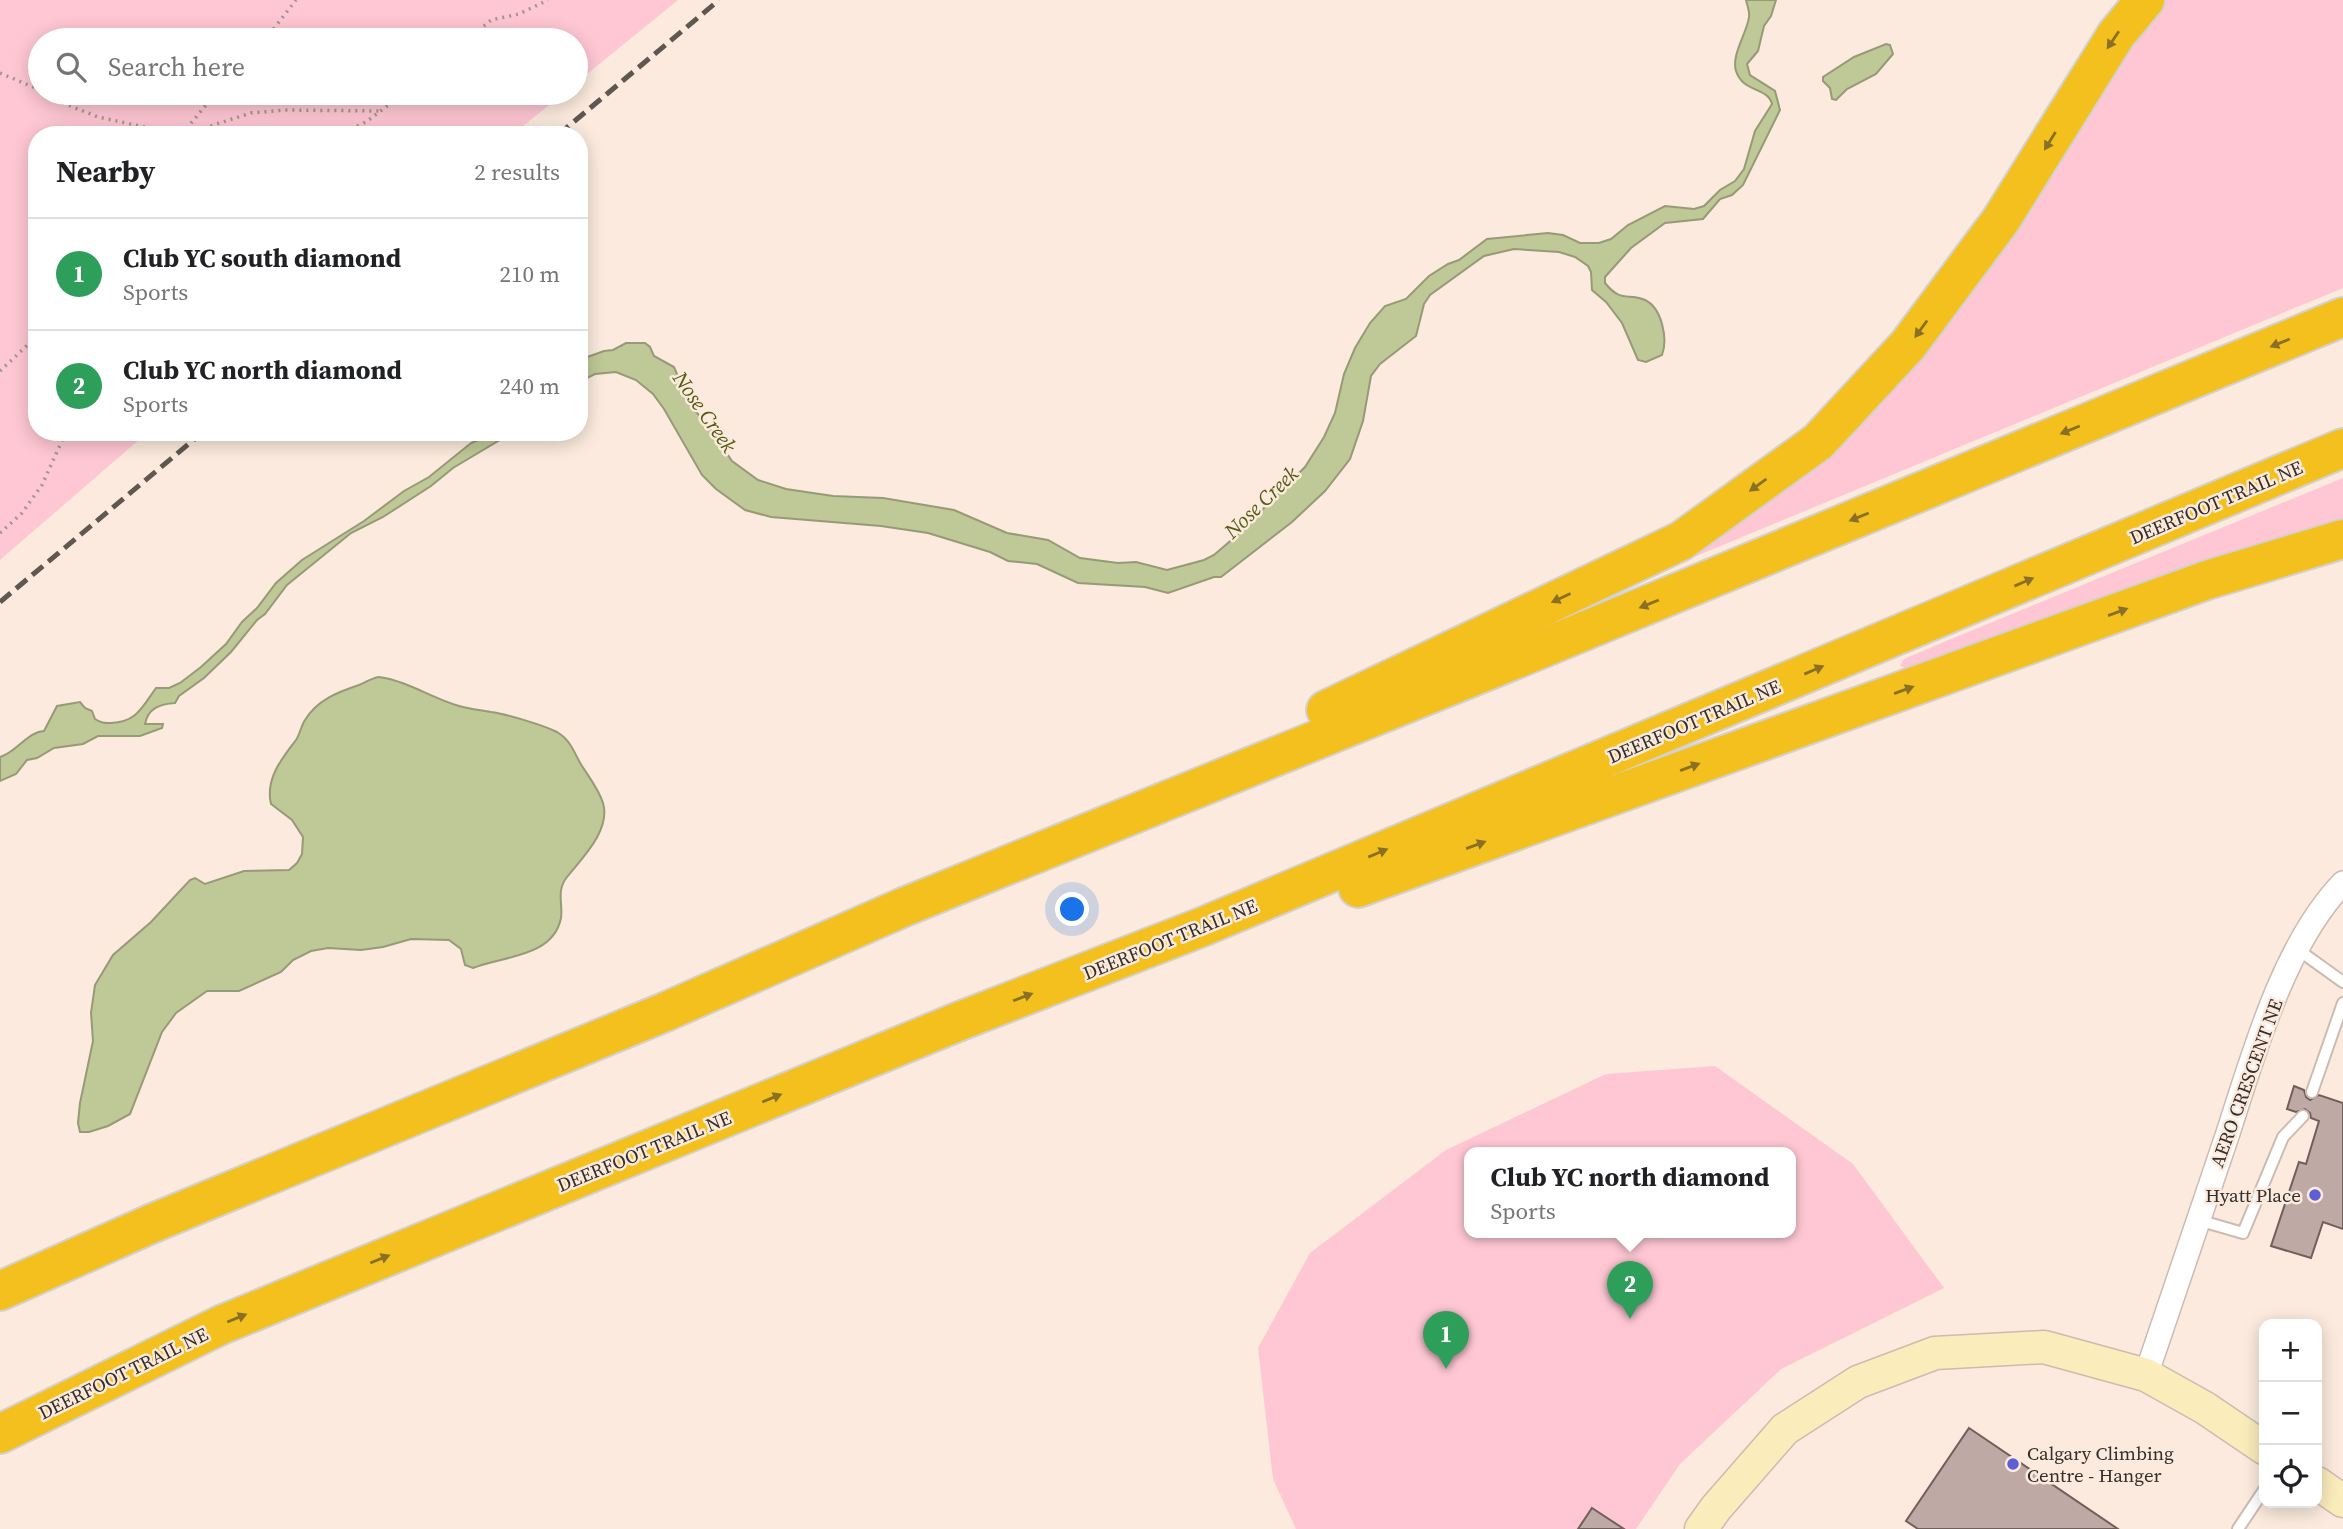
<!DOCTYPE html>
<html lang="en">
<head>
<meta charset="utf-8">
<style>
  :root { --surface:#fff; --page:#f6f6f6; --text:#202124; --muted:#757577; --line:#e0e0e0; --accent:#b45309 }
  body { margin:0; font-family:"Source Serif 4",serif; background:var(--page); color:var(--text) }
  .controls { position:absolute; right:21px; bottom:21px; display:grid; overflow:hidden; border-radius:14px; box-shadow:0 4px 18px #0003 }
  .controls button { width:63px; height:63px; display:grid; place-items:center; padding:0; border:0; border-bottom:2px solid var(--line); background:var(--surface); color:var(--text); font:35px sans-serif }
  .you { position:absolute; left:1073px; top:910px; width:24px; height:24px; margin:-18px; border:5px solid #fff; border-radius:50%; background:#1a73e8; box-shadow:0 0 0 10px #1a73e833 }
  .badge { display:grid; place-items:center; width:46px; height:46px; border-radius:50%; background:var(--accent); color:#fff; font-size:23px; font-weight:700 }
  .pin { position:absolute; translate:-50% -58px; filter:drop-shadow(0 2px 4px #0008) }
  .pin::after { content:''; position:absolute; top:37px; width:24px; height:21px; background:inherit; clip-path:polygon(0 0,100% 0,50% 100%) }
  .popup { position:absolute; left:1464px; top:1147px; width:332px; height:91px; box-sizing:border-box; display:grid; place-content:center; border-radius:14px; background:var(--surface); filter:drop-shadow(0 2px 5px #0005); font-size:23px; white-space:nowrap; color:var(--muted) }
  .popup b { font-size:26px; color:var(--text) }
  .popup::after { content:''; position:absolute; left:50%; top:100%; margin-left:-14px; border:14px solid transparent; border-top-color:var(--surface) }
  .list { margin:0; padding:0; list-style:none }
  h2 { display:flex; justify-content:space-between; align-items:center; height:91px; margin:0; padding:0 28px; font-size:30px }
  h2 small { font-size:23px; font-weight:400; color:var(--muted) }
  .list li { display:grid; grid-template-columns:46px 1fr auto; gap:21px; align-items:center; box-sizing:border-box; height:112px; padding:0 28px; border-top:2px solid var(--line) }
  .list b { display:block; font-size:26px; white-space:nowrap }
  .list p { margin:0; font-size:23px; white-space:nowrap; color:var(--muted) }
  .list em { font-size:23px; font-style:normal; color:var(--muted) }
  .icon { flex:none; width:38px; height:38px; fill:none; stroke:currentColor; stroke-width:2; stroke-linecap:round; stroke-linejoin:round }
  .map { position:relative; flex:none; width:2343px; height:1529px; overflow:hidden }
  .search { position:absolute; background:var(--surface); box-shadow:0 4px 18px #0003; left:28px; top:28px; width:560px; height:77px; display:flex; align-items:center; gap:18px; box-sizing:border-box; padding:0 24px; border-radius:38px; color:var(--muted); font-size:26px }
  .panel { position:absolute; background:var(--surface); box-shadow:0 4px 18px #0003; left:28px; top:126px; width:560px; height:315px; border-radius:28px }
  .map>svg:first-child { display:block }
  .green { fill:#fec7d3; fill-rule:evenodd }
  .water { fill:#bfc897; stroke:#969a76; stroke-width:2 }
  .building { fill:#bea9a4; stroke:#715f5b; stroke-width:2 }
  .lines { fill:none; stroke-linecap:round; stroke-linejoin:round }
  .lane-casing { stroke:#ccbcb0; stroke-width:14 }
  .street-casing { stroke:#ccbcb0; stroke-width:26 }
  .secondary-casing { stroke:#ccbcb0; stroke-width:35 }
  .highway-casing { stroke:#d3d1d0; stroke-width:42 }
  .path { stroke:#a3978d; stroke-width:3.5; stroke-dasharray:2 5; stroke-linecap:butt }
  .lane { stroke:#fff; stroke-width:10 }
  .street { stroke:#fff; stroke-width:23 }
  .secondary { stroke:#fbecbc; stroke-width:32 }
  .highway { stroke:#f3c01e; stroke-width:38 }
  .rail { stroke:#5f5750; stroke-width:5; stroke-dasharray:14 7; stroke-linecap:butt }
  .oneway { fill:#8a7025 }
  .poi-dot { fill:#5e5ed6; stroke:#fbeadd; stroke-width:2.5 }
  .labels { text-anchor:middle; dominant-baseline:central; stroke-width:5; stroke-linejoin:round; paint-order:stroke }
  .street-label { font-size:19px; fill:#352f2a; stroke:#fbeadd }
  .poi-label { font-size:19px; fill:#352f2a; stroke:#fbeadd; text-anchor:end }
  .water-label { font-size:21px; font-style:italic; fill:#535c10; stroke:#fbeadd }
</style>
</head>
<body>
<div class="map">
<svg width="2343" height="1529" viewBox="0 0 2343 1529">
  <rect width="100%" height="100%" fill="#fbeadd"/>
  <g class="green">
    <polygon points="0,0 678,0 576,83 576,40 40,40 40,93 564,93 512,135 37,135 37,432 148,432 0,560"/>
    <polygon points="2160,0 2343,0 2343,288 1677,564 1673,562 1738,525 1824,458"/>
    <polygon points="2343,478 2343,521 1909,669 1900,666 1904,659 1951,639"/>
    <path d="M1715 1066 1853 1164 1944 1288 1781 1369 1680 1464 1636 1529H1296L1273 1479 1258 1348 1310 1253 1446 1150 1606 1074ZM1469 1153H1791V1233H1469Z"/>
  </g>
  <g class="water">
    <path d="M1746 0H1776L1771 16 1764 26 1758 51 1747 64 1750 75 1775 91 1780 110 1743 185 1732 195 1720 199 1703 219 1665 223 1631 248 1605 277V283C1622 304 1628 292 1645 300 1662 308 1668 339 1662 355L1646 362 1638 360 1622 323 1606 302 1592 290 1591 272 1588 266 1575 257 1559 252 1514 249 1484 256 1430 295 1424 304 1416 336 1380 364 1371 376 1363 421 1350 459 1325 491 1292 522 1221 577H1214L1168 593 1145 587 1078 583 1037 564 1008 561 990 552 928 533 881 526 771 517 745 510 716 489 702 475 664 409 653 394 636 380 616 372 595 374 579 382V360L604 351 613 350 626 343H645L650 347 654 356 674 367 691 407 706 422 732 461 758 480 786 489 833 496 883 498 954 510 1007 533 1048 540 1080 558 1118 563 1136 562 1167 570 1204 560 1214 555 1236 536 1305 467 1324 437 1335 413 1344 374 1355 348 1370 323 1385 306 1406 299 1429 276 1448 264 1459 260 1487 239 1548 233 1563 235 1580 243H1599L1611 239 1628 225 1665 206 1694 209 1704 206 1720 190 1735 181 1744 169 1755 131 1772 104C1768 87 1743 93 1736 71 1731 55 1747 33 1749 17 1750 12 1747 5 1746 0Z"/>
    <polygon points="1886,44 1890,45 1893,54 1876,74 1847,89 1836,100 1832,99 1830,88 1823,81 1823,77 1854,57"/>
    <path d="M497 432H513L453 468 431 486 383 517 351 533 287 585 265 614 257 620 231 652 204 678 179 696 175 703C160 704 148 708 145 724H163L162 728 140 736H98L83 744 54 748 37 758 27 760 16 774 0 781V757C17 752 27 732 44 731L57 706 80 702 85 708 92 711 95 719C101 723 104 723 111 723 137 722 142 707 156 688H169L180 683 201 667 226 644 242 622 257 608 276 583 302 560 364 521 404 491 429 477 471 443Z"/>
    <path d="M379 677C408 681 431 698 459 706 469 709 480 710 491 712 506 714 543 725 557 732 571 740 574 753 582 766 589 777 599 790 603 803 611 830 582 858 567 877 556 891 563 903 561 918 553 958 501 956 473 968L465 965 461 949 449 940 411 939 383 947 361 950 328 948 311 951 293 960 281 972 239 991H207L176 1013 162 1032 130 1114 108 1126 89 1132H80L78 1123 80 1103 93 1041 91 1013 95 985 113 955 151 922 190 880 195 878 205 884 244 871 289 870 297 863 302 854 303 837 292 820 271 804C265 779 282 758 296 740 300 734 301 726 305 720 317 700 338 692 359 685 366 682 372 678 379 677Z"/>
  </g>
  <g class="building">
    <polygon points="2294,1086 2304,1090 2306,1097 2310,1100 2319,1095 2343,1103 2343,1229 2323,1222 2311,1258 2271,1246 2299,1162 2306,1164 2319,1121 2311,1118 2310,1113 2305,1109 2296,1112 2287,1109"/>
    <polygon points="1969,1428 2118,1529 1918,1529 1906,1521"/>
    <polygon points="1592,1508 1624,1529 1578,1529"/>
  </g>
  <g class="lines">
    <defs>
      <g id="lane">
        <polyline points="2297,949 2343,982"/>
        <polyline points="2312,1092 2343,1003"/>
        <polyline points="2198,1220 2243,1233 2283,1137 2303,1116"/>
        <polyline points="2238,1529 2264,1490"/>
      </g>
      <path id="street" d="M2146 1375C2173 1295 2200 1214 2228 1133 2254 1053 2284 944 2343 883"/>
      <g id="secondary">
        <polyline points="2317,1483 2343,1501"/>
        <polyline points="1701,1529 1716,1508 1785,1429 1858,1382 1935,1353 2044,1347 2146,1375 2205,1408 2264,1448"/>
      </g>
      <g id="highway">
        <polyline points="1326,710 1681,541 1818,442 1908,345 2001,220 2116,35 2145,0"/>
        <polyline points="1358,888 2207,580 2343,539"/>
        <polyline points="0,1291 153,1223 665,1012 904,907 1514,660 2343,317"/>
        <polyline points="0,1434 221,1325 960,1021 1202,927 2343,448"/>
      </g>
    </defs>
    <use href="#lane" class="lane-casing"/>
    <use href="#street" class="street-casing"/>
    <use href="#secondary" class="secondary-casing"/>
    <use href="#highway" class="highway-casing"/>
    <g class="path">
      <polyline points="265,40 296,0"/>
      <polyline points="468,40 491,20 519,14 548,0"/>
      <polyline points="0,73 40,90"/>
      <polyline points="44,93 63,103 98,117 182,135 251,113 285,110 379,111"/>
      <polyline points="182,134 216,93"/>
      <polyline points="338,135 366,122 404,93"/>
      <polyline points="0,371 37,336"/>
      <polyline points="0,533 22,513 42,485 66,432"/>
    </g>
    <use href="#lane" class="lane"/>
    <use href="#street" class="street"/>
    <use href="#secondary" class="secondary"/>
    <use href="#highway" class="highway"/>
    <g class="rail">
      <polyline points="558,135 719,0"/>
      <polyline points="0,602 203,432"/>
    </g>
  </g>
  <defs><path id="oneway-solid" d="M-6-.8H1V-3.2L6.5 0L1 3.2V.8H-6Z" transform="scale(1.75)"/></defs>
  <g class="oneway">
    <use href="#oneway-solid" transform="translate(2113 40) rotate(124)"/>
    <use href="#oneway-solid" transform="translate(2050 141) rotate(122)"/>
    <use href="#oneway-solid" transform="translate(1921 329) rotate(126)"/>
    <use href="#oneway-solid" transform="translate(2280 343) rotate(158)"/>
    <use href="#oneway-solid" transform="translate(2070 430) rotate(158)"/>
    <use href="#oneway-solid" transform="translate(1758 485) rotate(144)"/>
    <use href="#oneway-solid" transform="translate(1859 517) rotate(158)"/>
    <use href="#oneway-solid" transform="translate(2024 582) rotate(-23)"/>
    <use href="#oneway-solid" transform="translate(1561 598) rotate(155)"/>
    <use href="#oneway-solid" transform="translate(1649 604) rotate(158)"/>
    <use href="#oneway-solid" transform="translate(2118 612) rotate(-20)"/>
    <use href="#oneway-solid" transform="translate(1814 670) rotate(-23)"/>
    <use href="#oneway-solid" transform="translate(1904 690) rotate(-20)"/>
    <use href="#oneway-solid" transform="translate(1690 767) rotate(-20)"/>
    <use href="#oneway-solid" transform="translate(1476 845) rotate(-20)"/>
    <use href="#oneway-solid" transform="translate(1378 853) rotate(-23)"/>
    <use href="#oneway-solid" transform="translate(1023 997) rotate(-21)"/>
    <use href="#oneway-solid" transform="translate(772 1098) rotate(-22)"/>
    <use href="#oneway-solid" transform="translate(380 1259) rotate(-22)"/>
    <use href="#oneway-solid" transform="translate(237 1318) rotate(-22)"/>
  </g>
  <g class="poi-dot">
    <circle cx="2315" cy="1195" r="7"/>
    <circle cx="2013" cy="1464" r="7"/>
  </g>
  <g class="labels">
    <g class="street-label">
      <text transform="translate(2216 502) rotate(-23)">DEERFOOT TRAIL NE</text>
      <text transform="translate(1694 721) rotate(-23)">DEERFOOT TRAIL NE</text>
      <text transform="translate(1170 939) rotate(-22)">DEERFOOT TRAIL NE</text>
      <text transform="translate(2246 1083) rotate(-70)">AERO CRESCENT NE</text>
      <text transform="translate(644 1151) rotate(-22)">DEERFOOT TRAIL NE</text>
      <text transform="translate(123 1373) rotate(-26)">DEERFOOT TRAIL NE</text>
    </g>
    <g class="poi-label">
      <text x="2301" y="1195">Hyatt Place</text>
      <text x="2027" y="1453" text-anchor="start">Calgary Climbing<tspan x="2027" dy="22">Centre - Hanger</tspan></text>
    </g>
    <g class="water-label">
      <text transform="translate(705 412) rotate(55)">Nose Creek</text>
      <text transform="translate(1261 502) rotate(-44)">Nose Creek</text>
    </g>
  </g>
</svg>
<div class="controls">
<button>+</button>
<button>−</button>
<button><svg class="icon" aria-label="locate" viewBox="0 0 24 24"><circle cx="12" cy="12" r="6"/><path d="M12 2v4M12 18v4M2 12h4M18 12h4"/></svg></button>
</div>
<div class="you"></div>
<div class="pin badge" style="left:1446px;top:1369px;background:#2e9e5b">1</div>
<div class="pin badge" style="left:1630px;top:1319px;background:#2e9e5b">2</div>
<div class="popup"><b>Club YC north diamond</b>Sports</div>
<div class="search"><svg class="icon" aria-label="search" viewBox="0 0 24 24"><circle cx="10" cy="10" r="6"/><path d="M15 15l6 6"/></svg>Search here</div>
<section class="panel">
<h2>Nearby<small>2 results</small></h2>
<ul class="list">
<li><span class="badge" style="background:#2e9e5b">1</span><div><b>Club YC south diamond</b><p>Sports</p></div><em>210 m</em></li>
<li><span class="badge" style="background:#2e9e5b">2</span><div><b>Club YC north diamond</b><p>Sports</p></div><em>240 m</em></li>
</ul>
</section>
</div>
</body>
</html>
